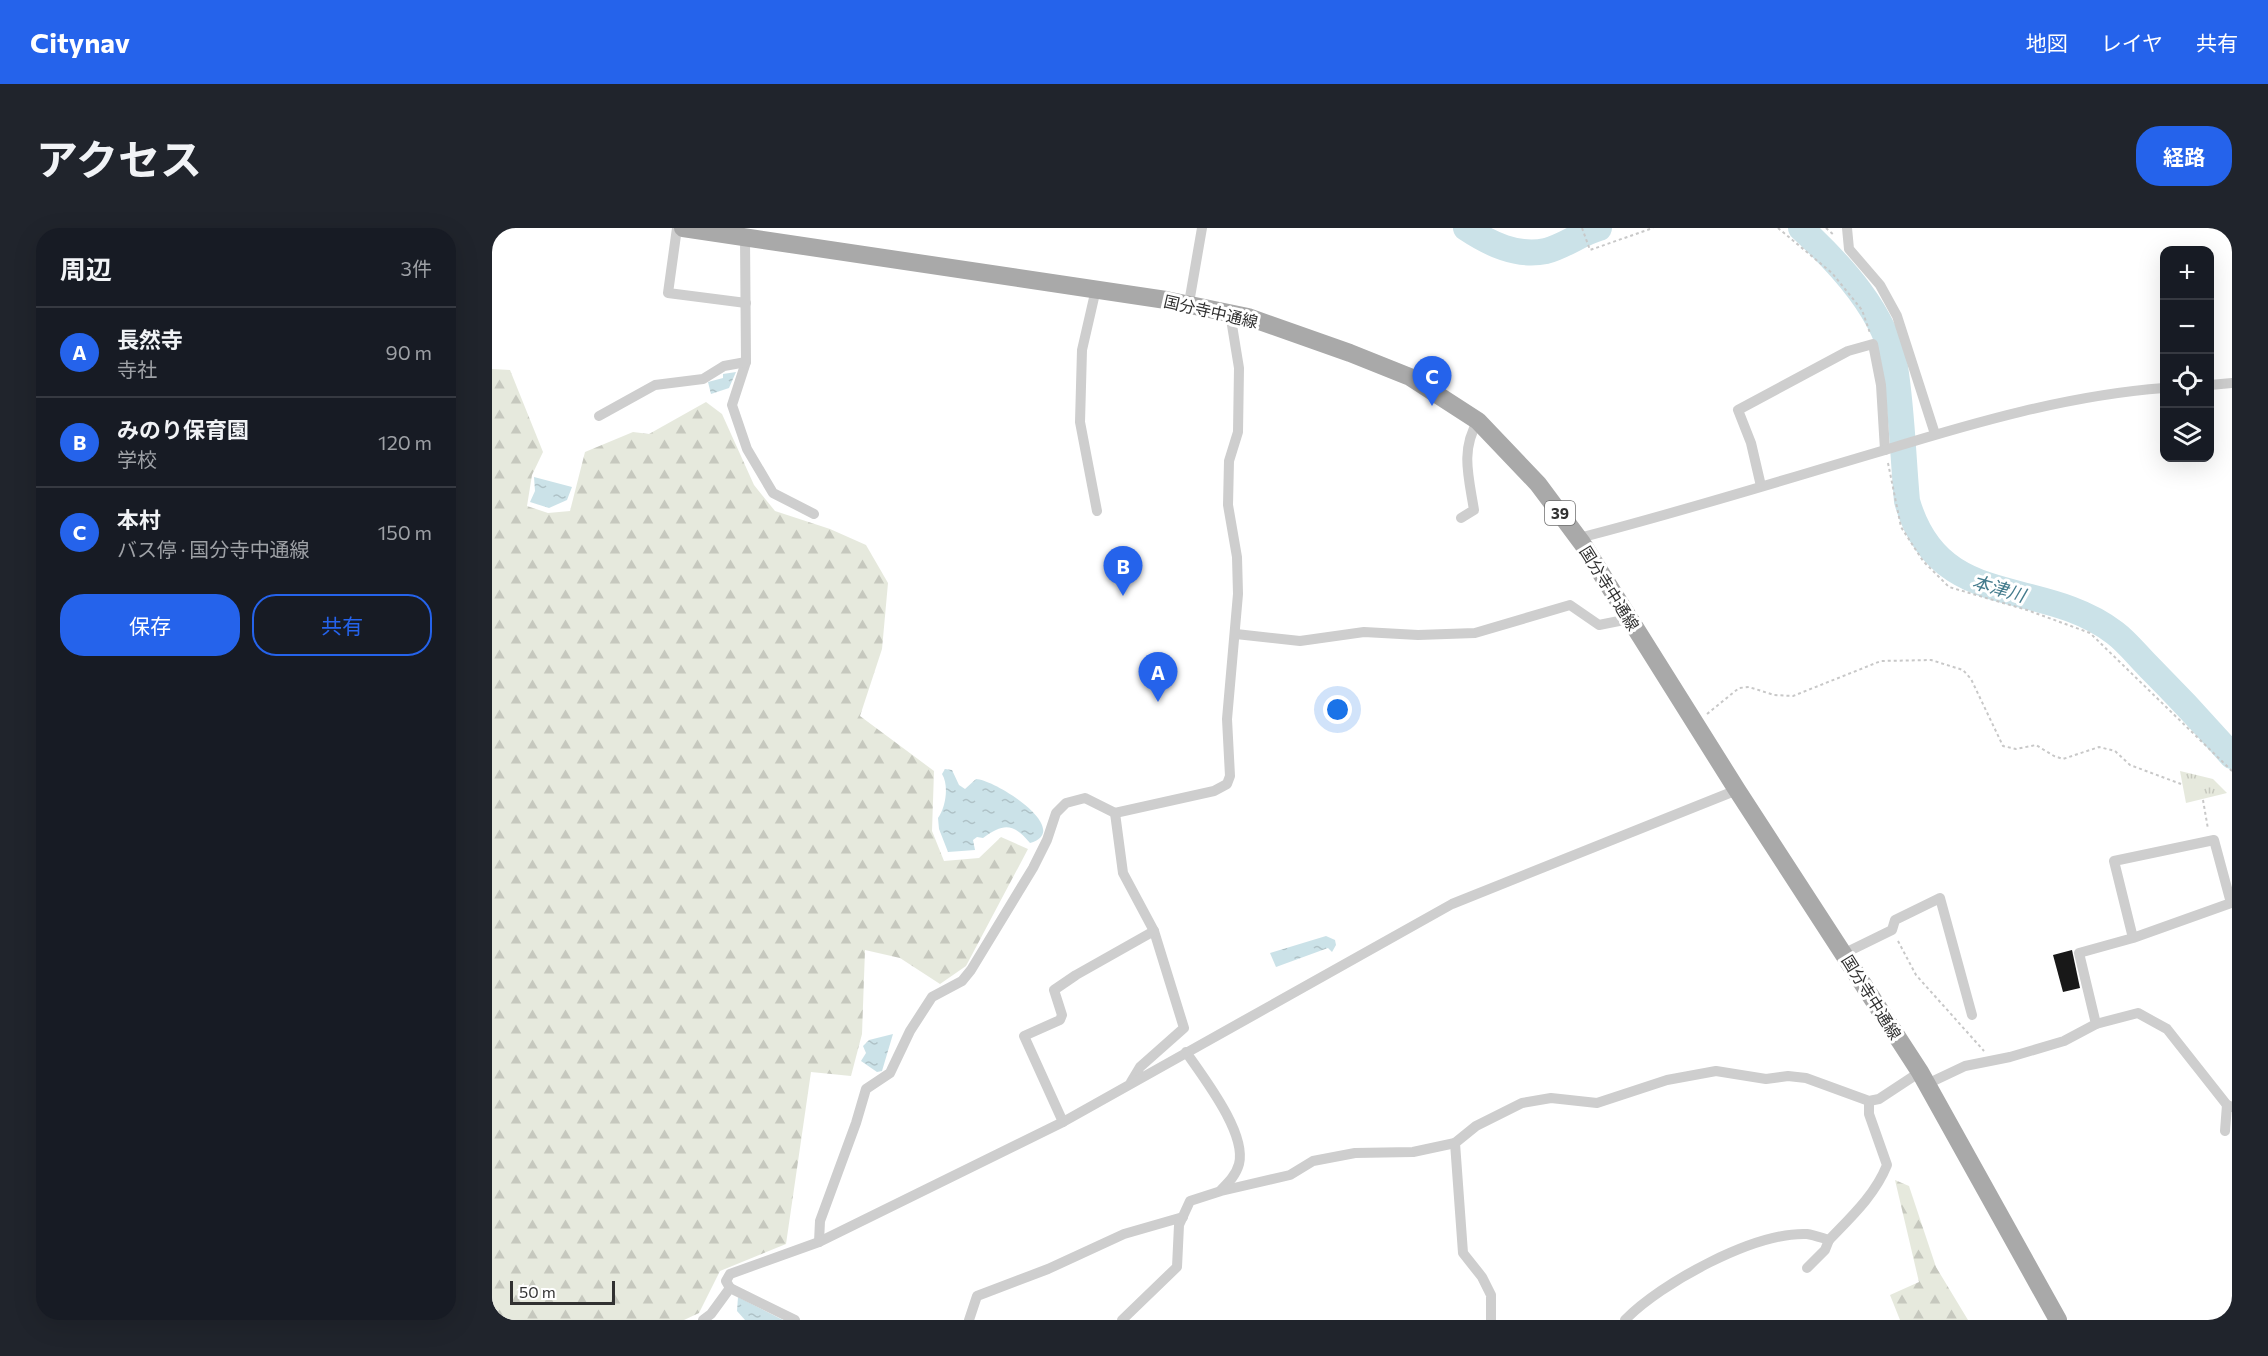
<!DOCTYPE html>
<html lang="ja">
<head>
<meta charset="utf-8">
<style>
  :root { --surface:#171b24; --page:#20242c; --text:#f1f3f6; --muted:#9ea1a6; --line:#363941; --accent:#2563eb }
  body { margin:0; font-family:Commissioner,"Noto Sans JP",sans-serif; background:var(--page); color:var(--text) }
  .controls { position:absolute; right:18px; top:18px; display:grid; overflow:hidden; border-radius:12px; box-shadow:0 6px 24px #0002 }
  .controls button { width:54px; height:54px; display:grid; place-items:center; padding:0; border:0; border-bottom:2px solid var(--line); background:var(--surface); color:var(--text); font:30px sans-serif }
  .scale { position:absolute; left:18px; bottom:15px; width:105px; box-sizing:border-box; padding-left:6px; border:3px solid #313131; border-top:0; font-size:16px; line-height:21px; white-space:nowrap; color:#313131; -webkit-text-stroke:4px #fff; paint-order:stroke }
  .you { position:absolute; left:846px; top:482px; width:21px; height:21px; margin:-15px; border:4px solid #fff; border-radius:50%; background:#1a73e8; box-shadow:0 0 0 9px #1a73e833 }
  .badge { display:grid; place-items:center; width:39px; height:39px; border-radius:50%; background:var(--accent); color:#fff; font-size:20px; font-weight:700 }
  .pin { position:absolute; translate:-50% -50px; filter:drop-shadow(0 2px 3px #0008) }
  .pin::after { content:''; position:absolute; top:32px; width:21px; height:18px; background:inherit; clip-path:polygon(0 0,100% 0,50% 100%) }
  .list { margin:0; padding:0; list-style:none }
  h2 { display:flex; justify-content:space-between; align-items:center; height:78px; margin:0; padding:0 24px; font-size:26px }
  h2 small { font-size:20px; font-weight:400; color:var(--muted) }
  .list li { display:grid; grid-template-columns:39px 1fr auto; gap:18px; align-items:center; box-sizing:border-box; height:90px; padding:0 24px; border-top:2px solid var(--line) }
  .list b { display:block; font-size:22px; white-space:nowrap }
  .list p { margin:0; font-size:20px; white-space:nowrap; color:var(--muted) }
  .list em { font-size:20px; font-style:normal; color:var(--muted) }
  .actions { display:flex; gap:12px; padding:18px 24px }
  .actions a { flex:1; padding:14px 0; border:2px solid var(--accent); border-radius:24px; text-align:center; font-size:21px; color:var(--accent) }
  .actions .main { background:var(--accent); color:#fff }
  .icon { flex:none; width:33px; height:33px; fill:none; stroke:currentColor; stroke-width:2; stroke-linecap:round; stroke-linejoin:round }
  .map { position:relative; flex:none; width:1740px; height:1092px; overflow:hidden; border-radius:24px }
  header { display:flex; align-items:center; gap:36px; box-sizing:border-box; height:84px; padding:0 30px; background:var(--accent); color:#fff }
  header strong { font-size:28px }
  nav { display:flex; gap:33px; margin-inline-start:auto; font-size:21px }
  .intro { display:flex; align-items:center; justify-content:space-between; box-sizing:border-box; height:144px; padding:0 36px }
  h1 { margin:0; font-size:42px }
  .button { padding:15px 27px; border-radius:24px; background:var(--accent); color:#fff; font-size:21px; font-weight:700 }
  main { display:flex; gap:36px; padding:0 36px }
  aside { flex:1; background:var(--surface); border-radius:24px; box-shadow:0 6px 24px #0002 }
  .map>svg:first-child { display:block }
  .forest { fill:url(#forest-firs) }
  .park { fill:url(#park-tufts) }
  .water { fill:url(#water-ripples) }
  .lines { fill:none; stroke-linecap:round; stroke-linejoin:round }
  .river { stroke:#cbe2e8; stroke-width:26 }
  .building { fill:#181818 }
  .path { stroke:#c8c8c8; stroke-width:2; stroke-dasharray:3 3; stroke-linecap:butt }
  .street { stroke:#cecece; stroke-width:10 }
  .primary { stroke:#a9a9a9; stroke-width:18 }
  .labels { text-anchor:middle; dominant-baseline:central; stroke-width:6; stroke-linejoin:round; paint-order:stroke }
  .shield { fill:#fff; stroke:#6f6f6f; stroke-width:1.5 }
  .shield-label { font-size:15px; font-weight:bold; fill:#313131 }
  .street-label { font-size:16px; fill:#313131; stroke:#fff }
  .water-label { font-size:18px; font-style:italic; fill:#457c8d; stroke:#fff }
</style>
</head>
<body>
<header>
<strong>Citynav</strong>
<nav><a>地図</a><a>レイヤ</a><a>共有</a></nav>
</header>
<div class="intro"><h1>アクセス</h1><a class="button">経路</a></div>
<main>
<aside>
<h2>周辺<small>3件</small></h2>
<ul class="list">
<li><span class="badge">A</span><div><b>長然寺</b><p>寺社</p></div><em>90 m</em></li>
<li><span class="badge">B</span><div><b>みのり保育園</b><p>学校</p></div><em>120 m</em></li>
<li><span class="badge">C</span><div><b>本村</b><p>バス停 · 国分寺中通線</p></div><em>150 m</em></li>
</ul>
<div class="actions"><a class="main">保存</a><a>共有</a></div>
</aside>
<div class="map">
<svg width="1740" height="1092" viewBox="0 0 1740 1092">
  <defs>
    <pattern id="forest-firs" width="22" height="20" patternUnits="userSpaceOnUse" patternTransform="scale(1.5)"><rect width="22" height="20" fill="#e6e9dd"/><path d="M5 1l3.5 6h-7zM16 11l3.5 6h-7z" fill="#c6c8be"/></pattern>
    <pattern id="park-tufts" width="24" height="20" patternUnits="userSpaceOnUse" patternTransform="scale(1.5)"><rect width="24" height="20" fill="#e6e9dd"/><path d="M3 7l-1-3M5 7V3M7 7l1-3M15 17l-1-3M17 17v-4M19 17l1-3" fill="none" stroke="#c6c8be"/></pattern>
    <pattern id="water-ripples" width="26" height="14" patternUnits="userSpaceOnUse" patternTransform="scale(1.5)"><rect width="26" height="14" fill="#cbe2e8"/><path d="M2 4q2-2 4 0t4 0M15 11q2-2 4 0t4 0" fill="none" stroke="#afc2c7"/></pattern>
  </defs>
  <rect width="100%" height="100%" fill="#fff"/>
  <g class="forest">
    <polygon points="0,141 18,142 51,224 40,247 35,278 56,285 78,283 93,224 141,204 157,206 214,174 230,186 262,257 283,283 338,301 374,317 396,355 390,421 368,488 442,543 440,603 452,633 487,630 509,609 536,621 474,738 448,756 408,730 373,722 370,806 359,848 319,844 294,1016 228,1043 207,1085 192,1092 0,1092"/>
    <polygon points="1403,952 1417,958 1444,1039 1476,1092 1408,1092 1398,1067 1427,1054"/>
  </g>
  <polygon class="park" points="1688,543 1721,551 1735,565 1694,575"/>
  <g class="water">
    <polygon points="244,144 237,160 219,166 216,154 231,150 231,146"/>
    <polygon points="42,249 80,259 75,272 57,280 38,274 43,263"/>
    <path d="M453 541 460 542 467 557 473 561 484 551C504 552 582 602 538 615 521 595 512 595 491 610L485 609 481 612 483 622 456 624 447 601 446 590C454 579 457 557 450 546Z"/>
    <polygon points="834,708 843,712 844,717 840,724 836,720 784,739 778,725"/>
    <polygon points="401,806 390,843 385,844 369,833 374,825 371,818 377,812"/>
    <polygon points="246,1069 291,1092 253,1092 245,1083"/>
  </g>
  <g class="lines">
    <g class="river">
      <path d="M974 0C998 16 1025 29 1054 23 1073 18 1089 5 1107 0"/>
      <path d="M1309 0C1348 36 1394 85 1403 139 1410 183 1411 229 1415 273 1447 385 1549 348 1623 405 1635 414 1645 427 1656 438 1685 467 1713 497 1740 528"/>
    </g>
  </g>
  <polygon class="building" points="1580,722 1588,760 1571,764 1561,727"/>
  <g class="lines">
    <g class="path">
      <polyline points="1090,0 1098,22 1161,0"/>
      <polyline points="1286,0 1340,45 1370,82 1378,105"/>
      <polyline points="1334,0 1343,8"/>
      <polyline points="1396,235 1409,299 1431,333 1457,359 1535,382 1598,405 1740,543"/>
      <polyline points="1215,486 1247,460 1257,459 1282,467 1301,468 1389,433 1439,432 1471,442 1479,451 1511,518 1524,521 1544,517 1562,528 1571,531 1607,519 1623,523 1638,537 1689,556"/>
      <polyline points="1711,572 1716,601"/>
      <polyline points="1406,713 1424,747 1492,823"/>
    </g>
    <g class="street">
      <polyline points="185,0 176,65 254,75"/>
      <polyline points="1355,0 1357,21 1388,57 1405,88 1443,206"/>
      <polyline points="253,9 254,134 240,177 255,221 281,265 322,286"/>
      <polyline points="604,61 590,122 588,194 605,283"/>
      <polyline points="697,75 710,0"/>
      <polyline points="1718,157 1740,155"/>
      <polyline points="107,188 163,157 211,151 232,138 254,134"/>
      <polyline points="1269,258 1259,215 1246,182 1356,123 1381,116 1389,157 1393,222"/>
      <path d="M969 290 982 282C977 250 968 222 986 193"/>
      <path d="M1087 310C1189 284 1291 252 1393 222 1484 194 1578 167 1672 160"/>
      <polyline points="744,406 808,413 872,404 926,407 983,405 1078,377 1107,397 1137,391"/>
      <polyline points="1353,725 1400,702 1403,692 1448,670 1480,787"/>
      <polyline points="1604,796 1646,785 1675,801 1735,877 1740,879"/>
      <path d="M694 824C711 849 755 905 747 936 744 947 737 954 729 962"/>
      <polyline points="639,854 648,839 692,800 662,703 631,645 623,585 722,563 735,556 738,548 735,491 746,366 745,329 736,277 737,233 746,204 747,140 738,85"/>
      <polyline points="1435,856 1473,838 1518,829 1572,813 1604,796 1587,725 1641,710 1739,675 1722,612 1622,633 1641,710"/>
      <polyline points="571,894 532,808 568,792 570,787 562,762 584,747 662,703"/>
      <polyline points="1733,903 1735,877"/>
      <path d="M1337 1012C1359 989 1383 967 1395 937L1377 886V873"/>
      <polyline points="327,1014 328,993 364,895 374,861 398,845 418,803 440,769 470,753 479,742 541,640 555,612 564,585 574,575 593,570 623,585"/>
      <polyline points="238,1060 303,1092"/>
      <polyline points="211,1092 219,1086 238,1060 234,1053 238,1046 327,1014 571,894 960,676 1245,562"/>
      <polyline points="477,1092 485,1068 556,1041 632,1006 691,989"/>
      <polyline points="630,1092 685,1039 687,997 698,973 729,963 798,947 821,933 863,925 921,924 963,915"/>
      <polyline points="999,1092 999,1067 990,1049 971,1025 963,915 984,898 1030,875 1059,870 1105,875 1175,852 1224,843 1274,851 1296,848 1314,850 1377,873 1387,871 1428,844"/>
      <path d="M1133 1092C1169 1055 1262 1004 1315 1006 1322 1007 1330 1010 1337 1012L1333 1022 1315 1040"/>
    </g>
    <polyline class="primary" points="191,0 674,72 756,89 858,125 918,149 986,193 1046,256 1090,315 1245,562 1428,844 1566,1092"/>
  </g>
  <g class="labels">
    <rect class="shield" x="1053" y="273" width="30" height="24" rx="4.5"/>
    <g class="shield-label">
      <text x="1068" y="285">39</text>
    </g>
    <g class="street-label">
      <text transform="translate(719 83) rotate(13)">国分寺中通線</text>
      <text transform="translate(1118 360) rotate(58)">国分寺中通線</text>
      <text transform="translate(1380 769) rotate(58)">国分寺中通線</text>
    </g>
    <g class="water-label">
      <text transform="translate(1507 360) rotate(16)">本津川</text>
    </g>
  </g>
</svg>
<div class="controls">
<button>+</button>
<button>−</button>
<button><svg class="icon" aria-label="locate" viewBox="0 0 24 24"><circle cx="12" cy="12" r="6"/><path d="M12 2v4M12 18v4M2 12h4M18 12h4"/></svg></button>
<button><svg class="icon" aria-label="layers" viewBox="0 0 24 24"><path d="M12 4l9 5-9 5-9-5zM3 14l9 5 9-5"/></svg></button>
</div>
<div class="scale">50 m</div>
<div class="you"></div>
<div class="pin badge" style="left:666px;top:474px">A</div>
<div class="pin badge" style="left:631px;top:368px">B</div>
<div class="pin badge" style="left:940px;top:178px">C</div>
</div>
</main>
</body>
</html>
